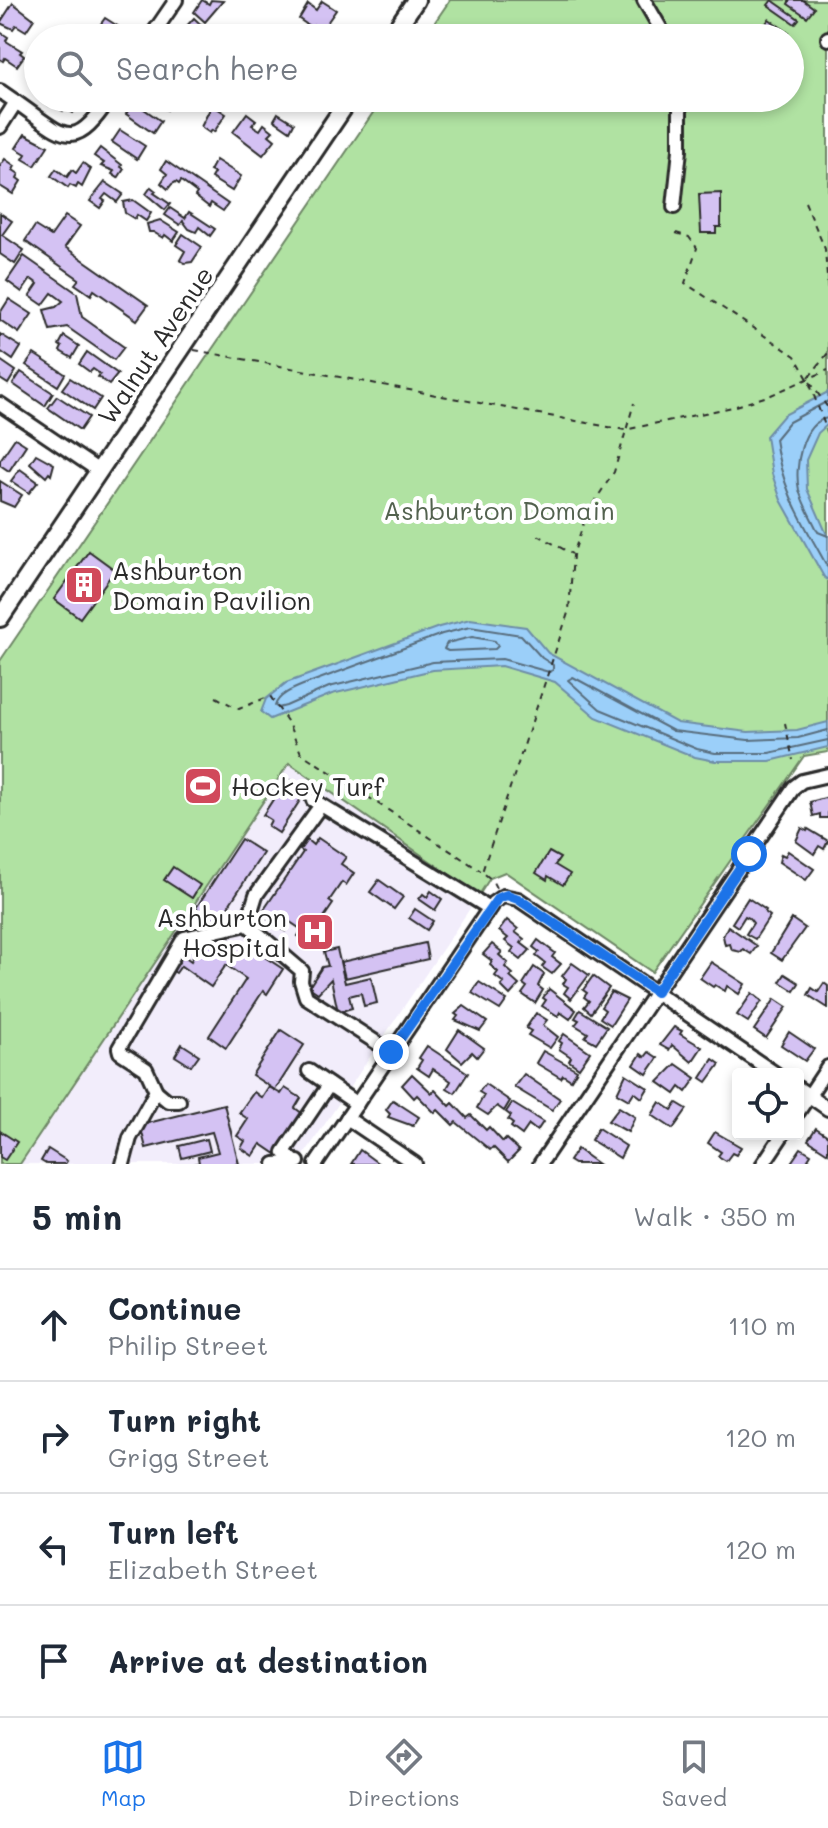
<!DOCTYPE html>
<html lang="en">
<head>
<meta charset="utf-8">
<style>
  :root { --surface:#fff; --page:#f2f2f3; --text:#1f2937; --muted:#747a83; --line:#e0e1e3; --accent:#1a73e8 }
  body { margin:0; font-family:Mali,sans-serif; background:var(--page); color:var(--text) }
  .controls { position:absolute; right:24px; bottom:24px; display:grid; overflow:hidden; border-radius:8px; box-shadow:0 4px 12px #0003 }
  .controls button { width:72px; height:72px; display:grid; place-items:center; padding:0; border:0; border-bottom:2px solid var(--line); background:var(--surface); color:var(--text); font:40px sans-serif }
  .stop { position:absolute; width:24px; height:24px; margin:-18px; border:6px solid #1a73e8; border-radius:50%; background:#fff }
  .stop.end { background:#1a73e8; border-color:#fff; box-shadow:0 2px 8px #0008 }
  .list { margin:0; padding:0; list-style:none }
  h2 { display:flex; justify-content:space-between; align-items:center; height:104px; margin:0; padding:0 32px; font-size:34px }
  h2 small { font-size:26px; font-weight:400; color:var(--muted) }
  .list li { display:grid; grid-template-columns:52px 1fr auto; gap:24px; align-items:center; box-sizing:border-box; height:112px; padding:0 32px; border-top:2px solid var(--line) }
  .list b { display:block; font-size:30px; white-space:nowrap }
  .list p { margin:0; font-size:26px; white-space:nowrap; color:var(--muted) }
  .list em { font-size:26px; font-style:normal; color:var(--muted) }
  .icon { flex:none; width:44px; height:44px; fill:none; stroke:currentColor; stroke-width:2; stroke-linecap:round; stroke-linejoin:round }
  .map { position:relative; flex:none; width:828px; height:1164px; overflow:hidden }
  .search { position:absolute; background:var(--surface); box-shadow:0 4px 12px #0003; left:24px; right:24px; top:24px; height:88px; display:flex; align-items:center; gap:20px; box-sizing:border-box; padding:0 28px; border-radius:44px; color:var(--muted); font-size:30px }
  .sheet { height:552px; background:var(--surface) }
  nav { display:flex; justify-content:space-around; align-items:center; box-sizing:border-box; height:112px; border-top:2px solid var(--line); background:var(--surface); font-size:22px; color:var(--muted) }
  nav a { display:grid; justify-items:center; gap:4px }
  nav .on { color:var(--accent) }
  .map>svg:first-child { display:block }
  .built { fill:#f2edfb }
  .green { fill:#b0e2a2; stroke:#6e8666; stroke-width:2 }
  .water { fill:#9bcff9; stroke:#6e8da7; stroke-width:2 }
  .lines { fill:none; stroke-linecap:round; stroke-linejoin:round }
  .shore { stroke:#586d7d; stroke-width:2 }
  .building { fill:#d4c2f3; stroke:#2b2b2b; stroke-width:2 }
  .minor-casing { stroke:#2b2b2b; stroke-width:18 }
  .major-casing { stroke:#2b2b2b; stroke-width:22 }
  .path { stroke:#2b2b2b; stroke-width:2; stroke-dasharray:6 6; stroke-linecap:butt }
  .minor { stroke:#fff; stroke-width:12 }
  .major { stroke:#fff; stroke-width:16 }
  .route { stroke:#1a73e8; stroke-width:10 }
  .labels { text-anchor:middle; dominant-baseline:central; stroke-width:8; stroke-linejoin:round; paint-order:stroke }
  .street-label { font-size:26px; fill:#2b2b2b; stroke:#fff }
  .park-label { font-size:26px; fill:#53624f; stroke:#fff }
  .poi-label { font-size:26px; fill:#2b2b2b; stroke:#fff; text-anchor:start }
</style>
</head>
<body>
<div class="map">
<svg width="828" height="1164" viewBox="0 0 828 1164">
  <rect width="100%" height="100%" fill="#fff"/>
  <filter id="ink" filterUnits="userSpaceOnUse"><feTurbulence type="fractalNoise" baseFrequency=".0125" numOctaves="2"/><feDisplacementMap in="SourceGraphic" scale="16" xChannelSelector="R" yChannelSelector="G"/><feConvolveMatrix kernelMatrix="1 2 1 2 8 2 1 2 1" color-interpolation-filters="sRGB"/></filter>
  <g filter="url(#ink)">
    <polygon class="built" points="289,763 479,895 298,1164 20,1164"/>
    <polygon class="green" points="450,0 828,0 828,752 804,756 652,972 505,872 490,878 479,895 289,763 20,1164 0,1164 0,661 383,98 790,98 790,38 424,38"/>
    <g class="water">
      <polygon points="828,392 828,424 818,433 806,460 807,489 828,537 828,580 824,577 781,500 772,474 766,436 784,415"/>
      <polygon points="470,619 526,627 548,653 677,723 748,732 797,730 828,722 828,747 770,761 715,761 695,757 596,717 555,682 501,666 433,670 332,694 270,719 261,712 266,699 286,683 439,627"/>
    </g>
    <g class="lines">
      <g class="shore">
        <path d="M828 401 789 422 775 439C782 491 803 522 828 568"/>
        <path d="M828 418C801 422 794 469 799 490 803 504 812 519 818 532L828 536"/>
        <path d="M470 627 521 635 542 658 553 665V670L549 672 502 659 433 662 329 687 286 706 278 708 275 706C278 695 293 689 303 685L442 634Z"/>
        <polygon points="472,637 495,641 498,646 495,649 448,651 444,649 447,643"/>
        <polyline points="828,730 798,738 748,740 673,731 573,677 568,680 600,709 697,749 715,753 769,753 828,740"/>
      </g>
    </g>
    <g class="building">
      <polygon points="202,0 209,4 211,0 223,1 205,22 194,12"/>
      <polygon points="772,0 799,19 795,24 768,5"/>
      <polygon points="790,0 803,0 814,8 807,17 788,4"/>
      <polygon points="322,1 336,10 322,30 314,25 312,28 299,19 308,4 316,10"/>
      <polygon points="13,3 34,19 26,31 16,25 13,29 0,23"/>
      <polygon points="105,18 127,32 123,38 104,38 95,32"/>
      <polygon points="194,18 212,35 209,38 194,38 184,29"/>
      <polygon points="769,19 789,33 786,38 765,25"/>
      <polygon points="0,32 8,37 6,41 22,51 20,53 24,56 17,66 5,58 3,61 0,59"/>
      <polygon points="42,98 73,98 80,103 73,113 65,108 63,111 50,103 49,105"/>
      <polygon points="148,98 175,98 167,110"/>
      <polygon points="134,102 161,121 153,133 126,114"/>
      <polygon points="212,105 226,114 214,132 212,130 210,133 201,127"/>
      <polygon points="247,113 256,120 252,125 260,130 264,124 273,131 269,135 275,140 263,155 233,132"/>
      <polygon points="278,113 294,123 290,131 274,120"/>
      <polygon points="120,130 145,146 137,159 112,142"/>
      <polygon points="25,134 48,146 35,166 23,159 26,154 16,148"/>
      <polygon points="100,148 122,165 121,167 124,169 118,178 112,174 114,171 101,166 104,163 94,156"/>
      <polygon points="5,159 15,166 13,170 19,174 17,178 21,181 13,194 0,186 0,166"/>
      <polygon points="216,160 241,176 232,191 211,178 214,173 210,171"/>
      <polygon points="166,161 228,204 223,211 211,203 209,207 195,196 197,193 181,181 179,184 176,182 172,184 168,189 161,183 167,174 161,169"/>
      <polygon points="83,163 91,169 82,187 78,184 76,188 70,185 68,188 51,176 56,169 67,177 72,170 76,173"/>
      <polygon points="105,182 123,194 117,202 106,194 102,199 105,201 100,208 90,201"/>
      <polygon points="151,187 156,191 154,193 170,204 165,210 146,194"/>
      <polygon points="721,193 721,227 716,227 716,233 701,233 699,194"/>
      <polygon points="133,200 151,213 146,221 137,215 135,219 125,213 123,202"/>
      <polygon points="170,208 185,218 189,212 215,229 210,236 199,227 196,232 189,229 183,221 180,225 165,215"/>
      <polygon points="0,213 12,221 2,235 24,250 15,264 0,254"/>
      <polygon points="65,216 80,226 65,247 148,305 137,320 94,290 91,295 75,284 79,279 25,241 35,226 51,236"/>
      <polygon points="160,220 179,232 173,241 165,235 163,238 153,232 149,232 147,224"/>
      <polygon points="183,234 202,247 192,262 185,263 180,260 185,251 176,245"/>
      <polygon points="24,256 77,293 82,317 124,347 114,360 67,327 50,330 44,310 56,307 63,301 52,293 43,305 30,296 38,284 31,279 22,292 7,281"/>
      <polygon points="9,299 32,314 19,333 0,320 0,313"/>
      <polygon points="0,334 21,347 13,360 0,351"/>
      <polygon points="64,336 79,346 72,358 60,351 62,347 59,345"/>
      <polygon points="87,352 118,374 109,385 98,377 100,374 93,369 90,372 79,364"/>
      <polygon points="34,354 65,374 58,386 26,365"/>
      <polygon points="0,360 16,371 8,384 0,379"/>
      <polygon points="21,372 53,393 45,406 13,384"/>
      <polygon points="70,378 101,398 93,410 62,389"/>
      <polygon points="57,396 89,417 80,430 48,408"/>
      <polygon points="15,438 26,445 9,471 0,465 0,460"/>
      <polygon points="36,454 54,464 51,475 49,473 46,477 30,463"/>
      <polygon points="20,469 38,482 29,493 11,481"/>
      <polygon points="0,481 22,495 14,507 0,501"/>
      <polygon points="89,551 115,570 80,618 54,599"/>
      <polygon points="287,778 306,791 279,833 268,826 271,820 263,815"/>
      <polygon points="828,797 828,818 820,818 820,814 813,816 810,802"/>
      <polygon points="802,828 807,831 808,829 828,841 824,849 819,846 814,854 796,841"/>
      <polygon points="318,838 346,857 341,864 354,873 346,885 342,882 329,901 333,904 307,942 298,936 302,930 290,922 285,931 261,914 303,852 300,850 307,840 313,845"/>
      <polygon points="241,839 263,853 218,922 196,908"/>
      <polygon points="788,851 814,869 806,880 779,862 781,854 785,856"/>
      <polygon points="549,852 560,858 555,865 570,874 563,885 548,876 547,880 536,873"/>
      <polygon points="173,867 200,885 192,898 164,880"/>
      <polygon points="379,880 403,897 394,909 370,892"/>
      <polygon points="431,891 442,899 435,910 419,899 423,894 427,897"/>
      <polygon points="748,898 766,910 765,912 770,916 755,939 746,934 753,923 749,918 745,916 738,927 732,923"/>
      <polygon points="415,909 433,921 427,930 409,918"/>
      <polygon points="792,919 805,928 782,960 771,953"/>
      <polygon points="507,920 518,929 515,932 524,939 521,943 530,950 521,960 511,952 514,948 505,941 508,938 499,931"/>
      <polygon points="728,926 757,946 751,954 743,949 741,952 732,950 730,944 725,945 723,936"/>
      <polygon points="204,936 220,946 226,938 239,946 242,942 283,969 267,994 263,991 226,1048 209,1036 246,979 226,965 211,987 181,966 176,973 170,969 180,953 191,961"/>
      <polygon points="538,940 555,953 552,957 561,964 552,974 542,967 545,963 536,956 539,952 533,947"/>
      <polygon points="425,943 428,959 345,978 341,962"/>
      <polygon points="492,944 502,952 499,955 508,963 505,967 513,974 510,977 519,985 510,995 501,986 504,983 495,976 498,972 490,965 492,961 483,954"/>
      <polygon points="337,949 345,983 371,977 377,1003 364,1006 361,993 349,996 352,1008 338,1012 331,979 318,993 309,987 322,967 328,966 324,952"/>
      <polygon points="711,962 745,984 739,994 727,986 725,991 715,985 713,987 700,978"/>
      <polygon points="572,963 589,975 571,999 564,993 568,987 563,984 566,979 562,976"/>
      <polygon points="534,967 544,974 538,986 543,990 535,1003 522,994 527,987 523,984"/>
      <polygon points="785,974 799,983 794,991 780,982"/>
      <polygon points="593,976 609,988 591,1013 584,1007 589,1001 584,997 587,993 583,990"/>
      <polygon points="479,982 507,1000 500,1010 472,993"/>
      <polygon points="824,983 828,986 828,1008 808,995 812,988 818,992"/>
      <polygon points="549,989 576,1010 570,1019 560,1012 558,1016 542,1006 546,1000 543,998"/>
      <polygon points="611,992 627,1000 611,1025 600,1018 605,1010 601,1007"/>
      <polygon points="752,993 762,1001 748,1022 737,1015"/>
      <polygon points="775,999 787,1007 766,1038 754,1030"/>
      <polygon points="464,1006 487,1022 480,1031 455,1020 458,1016 455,1014"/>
      <polygon points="580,1010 607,1027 596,1043 585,1037 588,1033 575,1025 579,1020 575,1018"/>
      <polygon points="536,1013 547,1020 543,1025 558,1037 550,1048 528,1035 531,1031 526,1028"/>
      <polygon points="674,1027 682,1031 680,1034 702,1047 692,1062 672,1045 669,1050 660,1045"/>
      <polygon points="281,1030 304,1045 275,1090 252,1075"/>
      <polygon points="459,1030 484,1048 477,1057 472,1052 462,1062 447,1049"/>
      <polygon points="789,1032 814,1049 805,1061 781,1045"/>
      <polygon points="564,1034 590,1052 579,1068 569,1061 571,1057 559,1049 562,1043 559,1041"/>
      <polygon points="182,1044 199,1055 191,1066 175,1056"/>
      <polygon points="427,1046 468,1073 455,1093 447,1088 451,1081 433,1069 429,1076 417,1068 422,1060 419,1058"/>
      <polygon points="543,1051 577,1070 571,1080 563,1075 561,1078 536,1063"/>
      <polygon points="649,1052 658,1058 647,1074 634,1065 641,1054 645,1057"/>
      <polygon points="713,1059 720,1064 707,1082 701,1078"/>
      <polygon points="676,1064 696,1078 686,1092 680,1087 675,1094 658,1082"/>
      <polygon points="412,1074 432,1093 435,1090 450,1106 453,1103 467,1118 471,1115 486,1130 489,1127 503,1142 506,1139 519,1151 508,1162 493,1147 490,1150 456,1122 453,1125 438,1110 435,1113 417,1095 414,1098 402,1085"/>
      <polygon points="524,1074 560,1099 552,1110 514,1087"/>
      <polygon points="626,1074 648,1088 642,1098 634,1092 629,1100 617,1093"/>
      <polygon points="485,1084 510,1101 504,1111 497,1106 488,1115 477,1108 484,1095 479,1092"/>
      <polygon points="269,1087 281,1094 285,1088 301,1098 295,1108 303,1114 276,1154 261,1144 253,1156 241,1148 245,1141 237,1136 248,1119 239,1113 254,1092 262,1098"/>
      <polygon points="393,1100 419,1117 413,1126 388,1117 390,1114 386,1110"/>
      <polygon points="660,1102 672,1110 677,1103 687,1109 673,1129 652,1115"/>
      <polygon points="512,1103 543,1122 537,1131 529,1125 522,1135 511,1127 513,1124 508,1120 511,1116 506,1112"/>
      <polygon points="224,1104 239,1164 193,1164 199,1163 198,1157 218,1152 212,1132 146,1148 140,1125"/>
      <polygon points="619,1107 635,1117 628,1132 608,1121"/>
      <polygon points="598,1128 626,1146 620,1158 591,1140"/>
      <polygon points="816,1128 828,1136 828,1153 808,1140"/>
      <polygon points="0,1131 17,1142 5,1160 0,1157"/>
      <polygon points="715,1132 741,1147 736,1155 732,1153 726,1161 718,1156 721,1152 708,1143"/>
      <polygon points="207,1139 210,1151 182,1158 179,1146"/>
      <polygon points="801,1148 811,1154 808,1159 816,1164 790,1164"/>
      <polygon points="48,1149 67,1161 65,1164 46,1164 41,1161"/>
      <polygon points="577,1149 598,1164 574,1164 569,1161"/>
      <polygon points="360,1150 379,1164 351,1164"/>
    </g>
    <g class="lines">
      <defs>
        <g id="minor">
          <polyline points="644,0 666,38"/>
          <polyline points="150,38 176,0"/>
          <polyline points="828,39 828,38"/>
          <polyline points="0,91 16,102"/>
          <path d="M0 127 16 102C64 135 72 155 110 98"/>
          <polyline points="674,207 680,150 680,98"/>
          <polyline points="0,404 99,471"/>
          <polyline points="313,800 489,908"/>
          <polyline points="247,924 256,895 321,805"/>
          <polyline points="309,1071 357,1104"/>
          <polyline points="798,1088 828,1109"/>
          <polyline points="156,1091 168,1101 179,1101"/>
          <polyline points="798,1112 828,1067"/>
          <polyline points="347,1118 415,1164"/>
          <polyline points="294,1161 284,1152 329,1085"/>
          <polyline points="123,1164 130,1138 156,1091 146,1069 120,1052 119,1048 184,938 247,924 302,971 301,981 306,997 391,1052"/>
          <polyline points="275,1164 298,1162"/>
          <polyline points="316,1164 493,903 503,896 518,899 776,1074"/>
          <polyline points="540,1164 794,787 802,781 828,775"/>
          <polyline points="763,1164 783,1134"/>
        </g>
        <g id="major">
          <polyline points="390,38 416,0"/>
          <polyline points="0,618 350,98"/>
        </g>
      </defs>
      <use href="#minor" class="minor-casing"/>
      <use href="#major" class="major-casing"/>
      <g class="path">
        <polyline points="805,202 825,249 828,292"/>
        <polyline points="676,233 689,237 697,248 685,283 795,356 808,379 828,434"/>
        <polyline points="194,350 625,430 733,407 771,395 828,370"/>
        <polyline points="809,377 828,353"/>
        <polyline points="810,382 828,408"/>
        <polyline points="538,535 572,554"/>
        <polyline points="216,697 239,709 270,696 287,721 301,753 481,871"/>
        <polyline points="785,723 793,760"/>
        <polyline points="496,888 492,880 482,872 569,610 573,555 587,513 614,472 634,403"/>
      </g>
      <use href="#minor" class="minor"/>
      <use href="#major" class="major"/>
    </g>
  </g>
  <g class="lines" filter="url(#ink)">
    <polyline class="route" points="391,1052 498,898 507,895 518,899 656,992 749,854"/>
  </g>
  <defs>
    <symbol id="building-square" viewBox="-11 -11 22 22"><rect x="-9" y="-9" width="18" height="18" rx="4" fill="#d1495b" stroke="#fff"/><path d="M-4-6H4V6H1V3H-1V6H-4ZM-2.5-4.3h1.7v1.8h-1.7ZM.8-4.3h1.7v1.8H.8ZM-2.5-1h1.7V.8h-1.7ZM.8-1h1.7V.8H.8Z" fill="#fff"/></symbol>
    <symbol id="stadium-square" viewBox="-11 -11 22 22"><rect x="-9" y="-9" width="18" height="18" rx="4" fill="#d1495b" stroke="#fff"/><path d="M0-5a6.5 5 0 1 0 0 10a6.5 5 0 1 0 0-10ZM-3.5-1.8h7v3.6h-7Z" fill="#fff"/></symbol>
    <symbol id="hospital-square" viewBox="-11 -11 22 22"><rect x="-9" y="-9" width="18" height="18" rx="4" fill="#d1495b" stroke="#fff"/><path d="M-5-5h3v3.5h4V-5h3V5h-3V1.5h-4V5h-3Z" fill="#fff"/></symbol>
  </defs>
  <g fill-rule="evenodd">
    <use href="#building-square" x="62" y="563" width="44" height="44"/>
    <use href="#stadium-square" x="181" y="764" width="44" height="44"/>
    <use href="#hospital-square" x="293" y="910" width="44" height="44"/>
  </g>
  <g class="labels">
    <g class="street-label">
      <text transform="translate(155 345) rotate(-56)">Walnut Avenue</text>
    </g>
    <g class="park-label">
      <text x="499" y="510">Ashburton Domain</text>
    </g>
    <g class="poi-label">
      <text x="112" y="570">Ashburton<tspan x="112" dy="30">Domain Pavilion</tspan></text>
      <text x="231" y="786">Hockey Turf</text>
      <text x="287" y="917" text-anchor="end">Ashburton<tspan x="287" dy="30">Hospital</tspan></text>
    </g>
  </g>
</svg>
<div class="controls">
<button><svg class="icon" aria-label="locate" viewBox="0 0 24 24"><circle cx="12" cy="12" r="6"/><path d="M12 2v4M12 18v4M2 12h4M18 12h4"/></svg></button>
</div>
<div class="stop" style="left:749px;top:854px"></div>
<div class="stop end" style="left:391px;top:1052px"></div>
<div class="search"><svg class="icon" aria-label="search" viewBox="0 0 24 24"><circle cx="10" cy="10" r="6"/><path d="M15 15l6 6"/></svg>Search here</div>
</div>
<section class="sheet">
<h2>5 min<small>Walk · 350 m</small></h2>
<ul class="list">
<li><svg class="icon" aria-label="ahead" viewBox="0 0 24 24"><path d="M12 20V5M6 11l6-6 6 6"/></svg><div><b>Continue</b><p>Philip Street</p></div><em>110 m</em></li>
<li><svg class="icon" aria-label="right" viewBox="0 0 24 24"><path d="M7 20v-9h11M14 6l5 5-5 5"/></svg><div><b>Turn right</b><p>Grigg Street</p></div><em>120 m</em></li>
<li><svg class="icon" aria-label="left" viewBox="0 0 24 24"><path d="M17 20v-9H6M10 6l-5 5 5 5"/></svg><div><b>Turn left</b><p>Elizabeth Street</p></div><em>120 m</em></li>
<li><svg class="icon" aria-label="arrive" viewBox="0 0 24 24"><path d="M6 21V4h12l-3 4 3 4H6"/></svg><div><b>Arrive at destination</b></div></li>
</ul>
</section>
<nav>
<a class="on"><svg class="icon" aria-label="map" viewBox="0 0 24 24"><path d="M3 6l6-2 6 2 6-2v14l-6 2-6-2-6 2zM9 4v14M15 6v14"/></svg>Map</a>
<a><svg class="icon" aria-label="directions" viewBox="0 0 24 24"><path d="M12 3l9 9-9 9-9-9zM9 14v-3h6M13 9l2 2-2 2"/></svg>Directions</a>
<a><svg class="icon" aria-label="saved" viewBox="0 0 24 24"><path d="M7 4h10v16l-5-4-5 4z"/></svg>Saved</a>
</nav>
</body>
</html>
